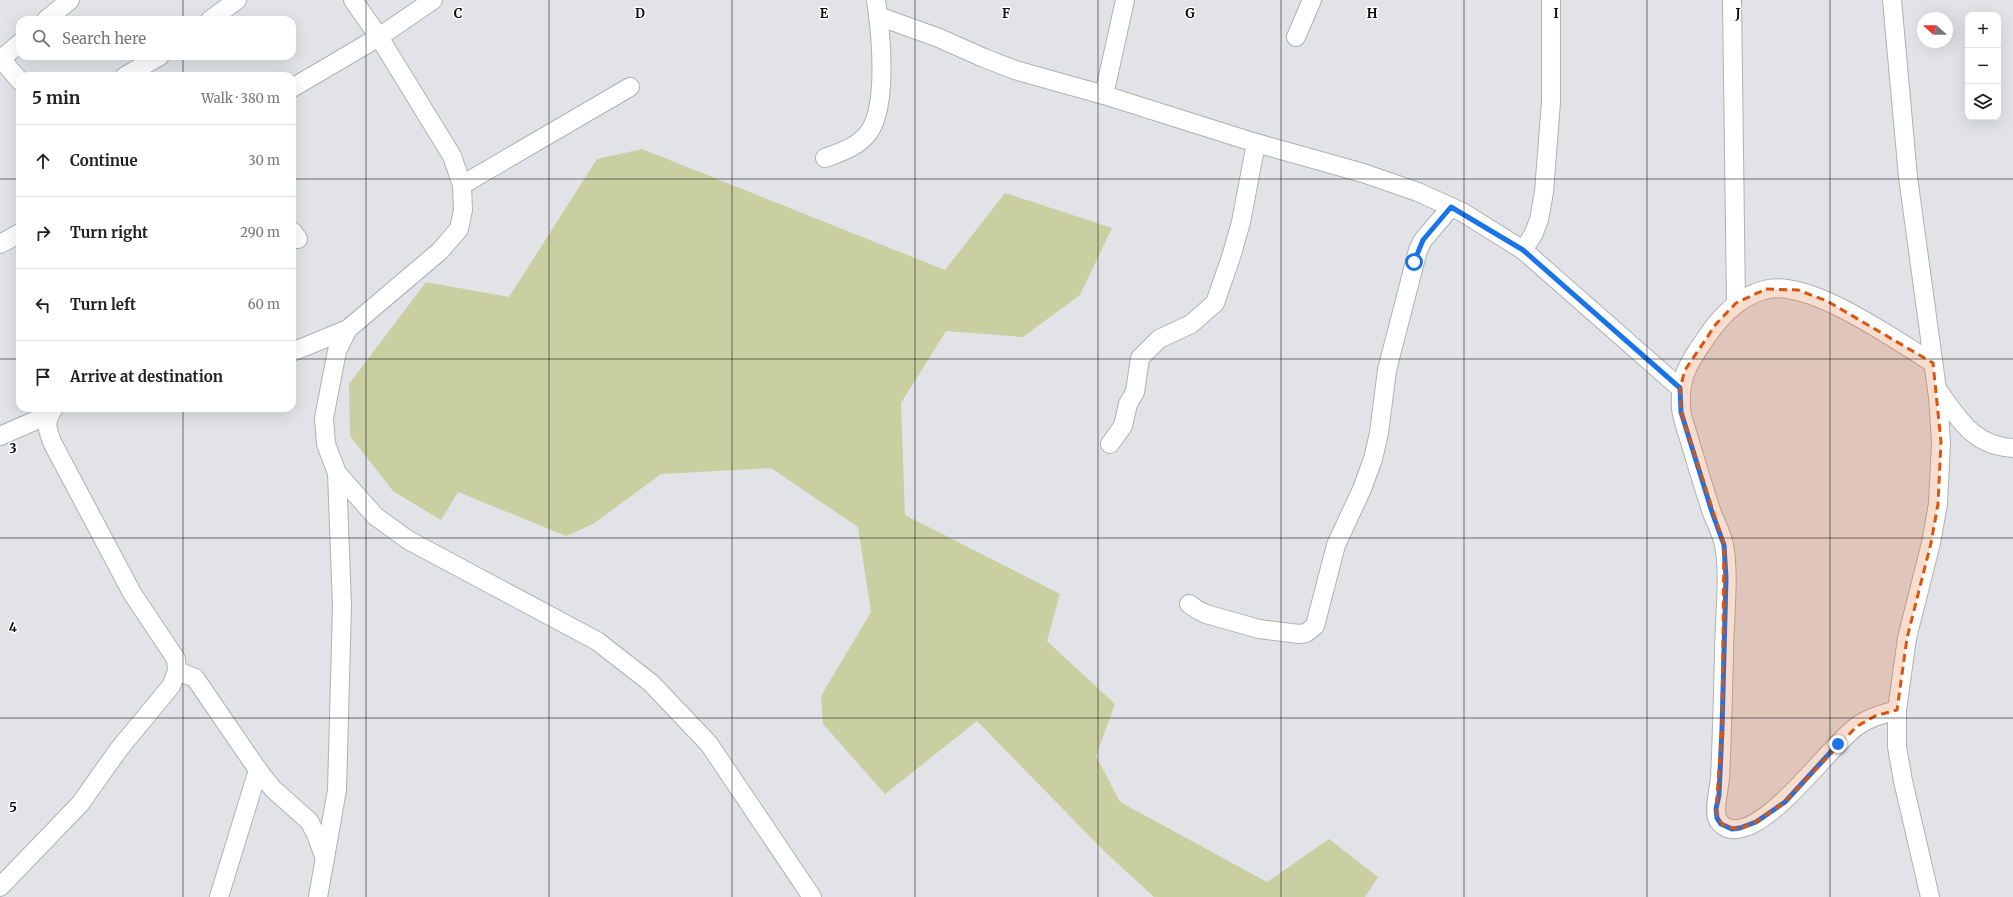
<!DOCTYPE html>
<html lang="en">
<head>
<meta charset="utf-8">
<style>
  :root { --surface:#fff; --page:#f6f6f6; --text:#222; --muted:#767676; --line:#e0e0e0 }
  body { margin:0; font-family:Merriweather,serif; background:var(--page); color:var(--text) }
  .controls { position:absolute; right:12px; top:12px; display:grid; overflow:hidden; border-radius:8px; box-shadow:0 4px 16px #0002 }
  .controls button { width:36px; height:36px; display:grid; place-items:center; padding:0; border:0; border-bottom:1px solid var(--line); background:var(--surface); color:var(--text); font:20px sans-serif }
  .compass { position:absolute; left:1917px; top:12px; width:36px; height:36px; border-radius:50%; background:var(--surface); box-shadow:0 4px 16px #0002; rotate:291deg }
  .stop { position:absolute; width:12px; height:12px; margin:-9px; border:3px solid #1a73e8; border-radius:50%; background:#fff }
  .stop.end { background:#1a73e8; border-color:#fff; box-shadow:0 1px 4px #0008 }
  .list { margin:0; padding:0; list-style:none }
  h2 { display:flex; justify-content:space-between; align-items:center; height:52px; margin:0; padding:0 16px; font-size:17px }
  h2 small { font-size:13px; font-weight:400; color:var(--muted) }
  .list li { display:grid; grid-template-columns:26px 1fr auto; gap:12px; align-items:center; box-sizing:border-box; height:72px; padding:0 16px; border-top:1px solid var(--line) }
  .list b { display:block; font-size:15px; white-space:nowrap }
  .list em { font-size:13px; font-style:normal; color:var(--muted) }
  .icon { flex:none; width:22px; height:22px; fill:none; stroke:currentColor; stroke-width:2; stroke-linecap:round; stroke-linejoin:round }
  .map { position:relative; flex:none; width:2013px; height:897px; overflow:hidden }
  .search { position:absolute; background:var(--surface); box-shadow:0 4px 16px #0002; left:16px; top:16px; width:280px; height:44px; display:flex; align-items:center; gap:10px; box-sizing:border-box; padding:0 14px; border-radius:12px; color:var(--muted); font-size:15px }
  .panel { position:absolute; background:var(--surface); box-shadow:0 4px 16px #0002; left:16px; top:72px; width:280px; height:340px; border-radius:12px }
  .map>svg:first-child { display:block }
  .green { fill:#c9cfa1 }
  .lines { fill:none; stroke-linecap:round; stroke-linejoin:round }
  .street-casing { stroke:#afb1b5; stroke-width:20 }
  .street { stroke:#fff; stroke-width:18 }
  .route { stroke:#1a73e8; stroke-width:5 }
  .marked { fill:#dd550c; fill-opacity:0.2; stroke:#dd550c; stroke-width:3; stroke-dasharray:8 5; stroke-linejoin:round }
  .grid { fill:none; stroke:#0c0d0e; stroke-width:1; stroke-opacity:0.55 }
  .grid-label { font-size:13px; text-anchor:middle; font-weight:bold; fill:#0c0d0e; stroke:#fff; stroke-width:3; stroke-linejoin:round; paint-order:stroke }
</style>
</head>
<body>
<div class="map">
<svg width="2013" height="897" viewBox="0 0 2013 897">
  <rect width="100%" height="100%" fill="#e2e3e7"/>
  <polygon class="green" points="642,149 945,270 1005,193 1112,228 1080,295 1023,337 946,331 901,403 905,515 1060,594 1047,641 1115,704 1096,756 1120,802 1267,882 1329,839 1378,877 1365,897 1154,897 1104,851 977,721 885,794 823,724 821,696 871,612 858,527 771,468 661,474 593,524 566,536 458,492 441,520 393,491 350,436 349,384 426,282 509,297 597,159"/>
  <g class="lines">
    <defs>
      <g id="street">
        <polyline points="1732,0 1736,303"/>
        <polyline points="1892,0 1908,177 1938,397 1941,442 1938,504 1931,543 1907,638 1897,710 1897,747 1903,781 1930,897"/>
        <polyline points="878,16 939,38 984,58 1015,70 1104,95 1256,143 1363,173 1418,192 1462,212 1523,250 1680,388"/>
        <polyline points="46,20 70,0"/>
        <polyline points="210,20 237,0"/>
        <polyline points="1296,37 1312,0"/>
        <polyline points="1,59 20,81"/>
        <polyline points="0,60 20,43"/>
        <polyline points="125,76 160,56"/>
        <polyline points="292,88 379,37 433,0"/>
        <polyline points="1104,95 1125,0"/>
        <path d="M825 158C841 152 858 147 869 132 888 105 881 33 876 0"/>
        <polyline points="462,185 630,87"/>
        <polyline points="292,231 298,239"/>
        <polyline points="0,244 20,233"/>
        <polyline points="1523,250 1533,235 1539,220 1544,192 1551,102 1551,0"/>
        <polyline points="348,329 337,351 324,418 326,444 337,473 375,516 408,540 597,641 651,683 709,744 812,897"/>
        <polyline points="292,352 348,329 440,251 459,229 463,210 462,185 452,156 379,37 353,0"/>
        <path d="M1937 389C1959 419 1973 446 2013 448"/>
        <polyline points="0,436 48,415"/>
        <polyline points="1110,444 1123,426 1128,404 1135,392 1140,358 1159,339 1191,324 1215,303 1231,257 1241,222 1256,143"/>
        <polyline points="1189,604 1198,610 1206,614 1259,629 1299,634 1306,633 1315,626 1336,545 1362,489 1373,459 1379,433 1387,370 1418,250 1423,240 1451,207"/>
        <polyline points="177,671 195,678 258,770 273,789 309,821 316,834 325,859"/>
        <path d="M1897 710C1882 714 1868 718 1856 727 1828 747 1764 841 1727 828 1723 826 1719 823 1717 818 1714 808 1719 789 1720 778 1722 737 1723 696 1724 654 1724 623 1730 575 1724 545 1722 534 1716 523 1712 513 1704 489 1697 465 1690 442 1687 431 1682 419 1681 408 1679 373 1691 360 1710 332 1724 313 1740 297 1764 290 1808 277 1895 340 1933 363"/>
        <path d="M0 887 80 804 119 749 171 686 177 671 176 659 132 593 53 444C47 430 44 421 54 408"/>
        <polyline points="219,897 258,770"/>
        <polyline points="318,897 337,790 342,606 337,473"/>
      </g>
    </defs>
    <use href="#street" class="street-casing"/>
    <use href="#street" class="street"/>
  </g>
  <g class="lines">
    <polyline class="route" points="1414,262 1423,240 1451,207 1523,250 1680,388 1681,412 1712,512 1724,545 1726,578 1722,729 1719,795 1716,809 1717,818 1721,824 1732,829 1740,828 1756,822 1785,802 1838,744"/>
  </g>
  <path class="marked" d="M1766 289 1798 290 1827 301 1933 363 1941 442 1938 504 1931 543 1907 638 1897 710 1875 716 1856 727 1785 802 1756 822 1740 829 1725 827 1717 818 1716 809 1722 729 1724 545 1681 412 1680 388 1685 370 1716 324 1736 303Z"/>
  <path class="grid" d="M183 0V20M366 0V897M549 0V897M732 0V897M915 0V897M1098 0V897M1281 0V897M1464 0V897M1647 0V897M1830 0V897M183 56V76M0 179H20M292 179H2013M0 359H20M292 359H2013M183 408V897M0 538H2013M0 718H2013"/>
  <g class="grid-label">
    <text x="458" y="18">C</text>
    <text x="640" y="18">D</text>
    <text x="824" y="18">E</text>
    <text x="1006" y="18">F</text>
    <text x="1190" y="18">G</text>
    <text x="1372" y="18">H</text>
    <text x="1556" y="18">I</text>
    <text x="1738" y="18">J</text>
    <text x="13" y="453">3</text>
    <text x="13" y="632">4</text>
    <text x="13" y="812">5</text>
  </g>
</svg>
<div class="controls">
<button>+</button>
<button>−</button>
<button><svg class="icon" aria-label="layers" viewBox="0 0 24 24"><path d="M12 4l9 5-9 5-9-5zM3 14l9 5 9-5"/></svg></button>
</div>
<svg class="compass" viewBox="-18 -18 36 36"><path d="M0-13l5 13h-10z" fill="#e53935"/><path d="M0 13l5-13h-10z" fill="#767676"/></svg>
<div class="stop" style="left:1414px;top:262px"></div>
<div class="stop end" style="left:1838px;top:744px"></div>
<div class="search"><svg class="icon" aria-label="search" viewBox="0 0 24 24"><circle cx="10" cy="10" r="6"/><path d="M15 15l6 6"/></svg>Search here</div>
<section class="panel">
<h2>5 min<small>Walk · 380 m</small></h2>
<ul class="list">
<li><svg class="icon" aria-label="ahead" viewBox="0 0 24 24"><path d="M12 20V5M6 11l6-6 6 6"/></svg><div><b>Continue</b></div><em>30 m</em></li>
<li><svg class="icon" aria-label="right" viewBox="0 0 24 24"><path d="M7 20v-9h11M14 6l5 5-5 5"/></svg><div><b>Turn right</b></div><em>290 m</em></li>
<li><svg class="icon" aria-label="left" viewBox="0 0 24 24"><path d="M17 20v-9H6M10 6l-5 5 5 5"/></svg><div><b>Turn left</b></div><em>60 m</em></li>
<li><svg class="icon" aria-label="arrive" viewBox="0 0 24 24"><path d="M6 21V4h12l-3 4 3 4H6"/></svg><div><b>Arrive at destination</b></div></li>
</ul>
</section>
</div>
</body>
</html>
